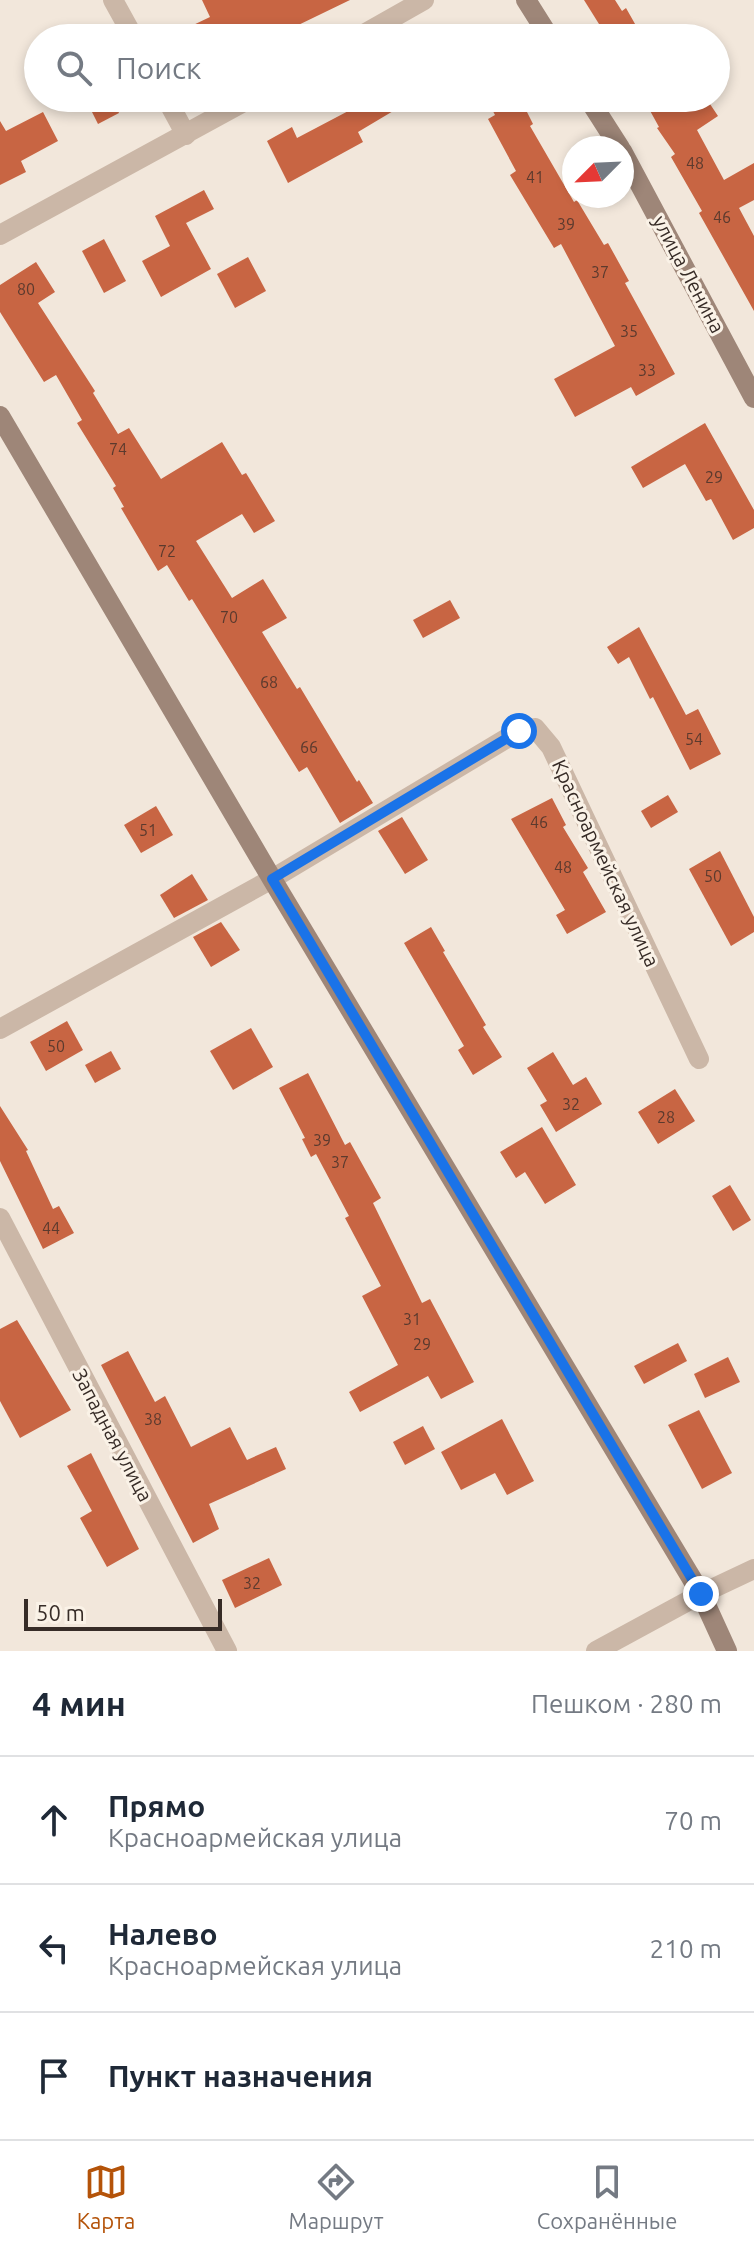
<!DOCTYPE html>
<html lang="ru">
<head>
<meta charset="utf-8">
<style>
  :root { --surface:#fff; --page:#f6f6f7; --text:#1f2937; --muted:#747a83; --line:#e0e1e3; --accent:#b45309 }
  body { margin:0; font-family:Ubuntu,sans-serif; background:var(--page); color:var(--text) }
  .compass { position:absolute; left:562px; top:136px; width:72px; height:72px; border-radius:50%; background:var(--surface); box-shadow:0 4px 12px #0003; rotate:246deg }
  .scale { position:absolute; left:24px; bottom:20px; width:198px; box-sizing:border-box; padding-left:8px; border:4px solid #372c27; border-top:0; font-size:22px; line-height:28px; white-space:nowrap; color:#372c27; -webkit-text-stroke:6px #faf2e7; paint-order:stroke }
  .stop { position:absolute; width:24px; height:24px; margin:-18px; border:6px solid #1a73e8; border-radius:50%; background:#fff }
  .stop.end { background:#1a73e8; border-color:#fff; box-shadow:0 2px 8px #0008 }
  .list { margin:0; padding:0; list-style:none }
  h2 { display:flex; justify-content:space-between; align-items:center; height:104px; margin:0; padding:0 32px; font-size:34px }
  h2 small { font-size:26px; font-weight:400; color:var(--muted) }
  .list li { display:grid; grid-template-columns:52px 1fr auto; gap:24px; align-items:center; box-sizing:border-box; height:128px; padding:0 32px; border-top:2px solid var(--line) }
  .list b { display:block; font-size:30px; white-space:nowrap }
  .list p { margin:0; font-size:26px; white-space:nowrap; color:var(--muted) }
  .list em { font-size:26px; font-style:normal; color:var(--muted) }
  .icon { flex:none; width:44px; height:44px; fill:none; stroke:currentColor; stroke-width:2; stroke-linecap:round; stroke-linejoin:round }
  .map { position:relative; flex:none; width:754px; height:1651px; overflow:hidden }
  .search { position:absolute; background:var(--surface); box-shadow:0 4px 12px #0003; left:24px; right:24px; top:24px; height:88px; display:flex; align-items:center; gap:20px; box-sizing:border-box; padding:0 28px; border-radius:44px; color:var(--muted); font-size:30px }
  .sheet { height:488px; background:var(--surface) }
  nav { display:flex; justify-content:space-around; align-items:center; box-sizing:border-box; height:112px; border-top:2px solid var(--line); background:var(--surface); font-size:22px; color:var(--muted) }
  nav a { display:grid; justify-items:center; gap:4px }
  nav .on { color:var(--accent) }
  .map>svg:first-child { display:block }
  .building { fill:#c86543 }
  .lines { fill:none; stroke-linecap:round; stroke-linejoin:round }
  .street { stroke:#cbb7a7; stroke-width:20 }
  .secondary { stroke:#9e8678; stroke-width:20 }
  .route { stroke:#1a73e8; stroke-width:10 }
  .labels { text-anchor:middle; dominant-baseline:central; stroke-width:6; stroke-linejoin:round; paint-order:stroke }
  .number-label { font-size:16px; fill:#5b3a2e }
  .street-label { font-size:20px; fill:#372c27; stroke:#faf2e7 }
</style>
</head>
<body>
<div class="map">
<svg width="754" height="1651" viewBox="0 0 754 1651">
  <rect width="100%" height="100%" fill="#f2e7db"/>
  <g class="building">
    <polygon points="202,0 350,0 288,30 287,28 265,38 166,38 210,17"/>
    <polygon points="584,0 615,0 622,11 626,8 643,38 576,38 599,24"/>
    <polygon points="85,98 112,98 119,113 98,124"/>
    <polygon points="373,98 415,98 358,132 363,142 288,183 267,141 292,127 297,138"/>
    <polygon points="486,98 520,98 533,124 530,126 574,202 577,200 604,245 608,243 629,281 625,283 675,374 636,396 631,387 575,417 554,379 615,346 561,244 554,248 510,175 516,171 488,119 495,115"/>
    <polygon points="643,98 706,98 718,116 697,130 724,180 754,163 754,200 739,208 754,236 754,311 699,213 702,211 671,157 675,154 657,128 659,127"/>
    <polygon points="43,112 58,141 21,161 26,172 0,185 0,121 6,131"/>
    <polygon points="204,190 214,209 186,223 211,269 161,297 142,261 170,246 155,216"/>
    <polygon points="104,239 126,281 104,293 82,251"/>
    <polygon points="248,257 266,291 235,308 217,274"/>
    <polygon points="36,262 55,292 38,303 95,391 93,393 118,434 129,428 161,479 222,442 242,475 246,473 275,521 254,533 242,514 196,541 232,598 263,579 287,618 262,632 297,689 300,687 357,782 359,780 373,803 340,823 307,767 299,772 192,599 189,601 167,565 158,571 121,508 124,507 113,488 116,486 77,423 82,420 56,375 44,382 0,312 0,285"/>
    <polygon points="705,423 754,510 754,528 733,540 711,499 706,501 685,464 643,488 631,467"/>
    <polygon points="450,600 460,618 423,638 413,620"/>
    <polygon points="639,627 686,715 698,709 721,754 690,770 653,697 650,699 629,657 618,664 607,647"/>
    <polygon points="668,795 678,812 651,828 641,811"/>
    <polygon points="552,798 566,825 563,827 588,868 583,872 606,912 567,934 556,915 565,910 511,819"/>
    <polygon points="156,806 173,835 141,853 124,825"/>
    <polygon points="402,817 428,860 405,874 378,831"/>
    <polygon points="720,851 754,917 754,932 731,946 689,869"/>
    <polygon points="192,874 208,900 174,918 160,895"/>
    <polygon points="221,922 240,950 211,967 193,937"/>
    <polygon points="431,927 445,951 443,952 486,1025 483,1027 502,1057 473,1075 458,1050 464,1046 404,943"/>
    <polygon points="67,1021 83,1050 46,1071 30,1042"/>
    <polygon points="251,1028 273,1067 233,1090 210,1051"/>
    <polygon points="111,1051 121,1069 95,1083 85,1065"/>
    <polygon points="553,1052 573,1085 586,1077 602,1104 556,1132 540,1105 547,1101 527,1068"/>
    <polygon points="308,1073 345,1145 350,1142 381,1198 373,1203 422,1303 430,1299 474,1382 441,1399 428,1376 360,1412 349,1392 398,1365 362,1296 381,1286 345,1218 349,1216 316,1154 311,1157 302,1139 305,1138 279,1088"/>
    <polygon points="675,1089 695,1121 658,1144 638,1112"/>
    <polygon points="0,1106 28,1150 26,1151 53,1209 59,1206 74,1233 43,1249 0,1161"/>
    <polygon points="542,1127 576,1185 545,1204 525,1172 516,1178 500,1152"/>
    <polygon points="730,1185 751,1220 733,1231 712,1196"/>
    <polygon points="17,1320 71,1410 20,1438 0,1401 0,1329"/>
    <polygon points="678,1343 687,1361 644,1384 634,1366"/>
    <polygon points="128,1351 155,1402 165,1396 191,1447 230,1427 247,1460 276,1447 286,1469 209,1504 219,1529 193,1543 101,1365"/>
    <polygon points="728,1357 740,1382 705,1398 694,1374"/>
    <polygon points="699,1410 732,1473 702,1489 668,1425"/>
    <polygon points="502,1419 534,1481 507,1495 495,1473 461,1490 441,1452"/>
    <polygon points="423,1426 435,1449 405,1465 393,1442"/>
    <polygon points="91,1453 139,1549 107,1567 80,1518 92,1511 67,1466"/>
    <polygon points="269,1558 282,1585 235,1608 222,1580"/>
  </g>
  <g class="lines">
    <g class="street">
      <polyline points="113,0 134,38"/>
      <polyline points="357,38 424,0"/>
      <polyline points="166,98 186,135"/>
      <polyline points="0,235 251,98"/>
      <polyline points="0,1029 272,879 519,731 535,728 551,747 699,1059"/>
      <polyline points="0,1218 227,1651"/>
      <polyline points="596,1651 701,1594 754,1569"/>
    </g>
    <g class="secondary">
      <polyline points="526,0 550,38"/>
      <polyline points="588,98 620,148"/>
      <polyline points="622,151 754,398"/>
      <polyline points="0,416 272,879 701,1594 727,1651"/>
    </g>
  </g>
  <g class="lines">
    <polyline class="route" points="519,731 272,879 701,1594"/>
  </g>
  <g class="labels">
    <g class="number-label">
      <text x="695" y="163">48</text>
      <text x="535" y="177">41</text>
      <text x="722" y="217">46</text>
      <text x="566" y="224">39</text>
      <text x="600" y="272">37</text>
      <text x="26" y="289">80</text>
      <text x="629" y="331">35</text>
      <text x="647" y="370">33</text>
      <text x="118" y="449">74</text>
      <text x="714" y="477">29</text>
      <text x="167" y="551">72</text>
      <text x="229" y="617">70</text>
      <text x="269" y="682">68</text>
      <text x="694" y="739">54</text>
      <text x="309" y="747">66</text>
      <text x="539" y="822">46</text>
      <text x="148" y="830">51</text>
      <text x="563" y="867">48</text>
      <text x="713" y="876">50</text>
      <text x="56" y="1046">50</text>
      <text x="571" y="1104">32</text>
      <text x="666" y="1117">28</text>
      <text x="322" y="1140">39</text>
      <text x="340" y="1162">37</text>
      <text x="51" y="1228">44</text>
      <text x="412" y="1319">31</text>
      <text x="422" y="1344">29</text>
      <text x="153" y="1419">38</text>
      <text x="252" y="1583">32</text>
    </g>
    <g class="street-label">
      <text transform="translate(689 274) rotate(62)">улица Ленина</text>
      <text transform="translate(606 863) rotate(65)">Красноармейская улица</text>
      <text transform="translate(113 1435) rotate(62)">Западная улица</text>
    </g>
  </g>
</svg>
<svg class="compass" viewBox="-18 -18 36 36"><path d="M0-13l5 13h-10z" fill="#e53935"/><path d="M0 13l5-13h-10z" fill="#747a83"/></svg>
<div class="scale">50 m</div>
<div class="stop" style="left:519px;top:731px"></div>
<div class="stop end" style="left:701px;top:1594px"></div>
<div class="search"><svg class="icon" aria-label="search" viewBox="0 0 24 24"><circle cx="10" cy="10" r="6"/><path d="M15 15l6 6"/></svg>Поиск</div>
</div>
<section class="sheet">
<h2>4 мин<small>Пешком · 280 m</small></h2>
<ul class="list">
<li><svg class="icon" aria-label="ahead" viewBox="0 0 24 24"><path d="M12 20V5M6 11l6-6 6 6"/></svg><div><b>Прямо</b><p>Красноармейская улица</p></div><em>70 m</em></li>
<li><svg class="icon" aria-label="left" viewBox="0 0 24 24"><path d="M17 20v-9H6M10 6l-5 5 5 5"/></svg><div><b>Налево</b><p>Красноармейская улица</p></div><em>210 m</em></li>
<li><svg class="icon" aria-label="arrive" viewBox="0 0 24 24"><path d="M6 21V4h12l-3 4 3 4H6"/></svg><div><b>Пункт назначения</b></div></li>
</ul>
</section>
<nav>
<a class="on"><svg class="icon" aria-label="map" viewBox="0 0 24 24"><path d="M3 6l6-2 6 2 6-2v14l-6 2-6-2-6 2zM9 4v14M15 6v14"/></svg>Карта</a>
<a><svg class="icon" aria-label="directions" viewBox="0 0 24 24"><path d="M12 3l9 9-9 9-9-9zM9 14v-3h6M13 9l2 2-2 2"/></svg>Маршрут</a>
<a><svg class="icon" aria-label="saved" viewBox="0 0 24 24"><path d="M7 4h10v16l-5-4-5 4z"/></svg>Сохранённые</a>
</nav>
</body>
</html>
